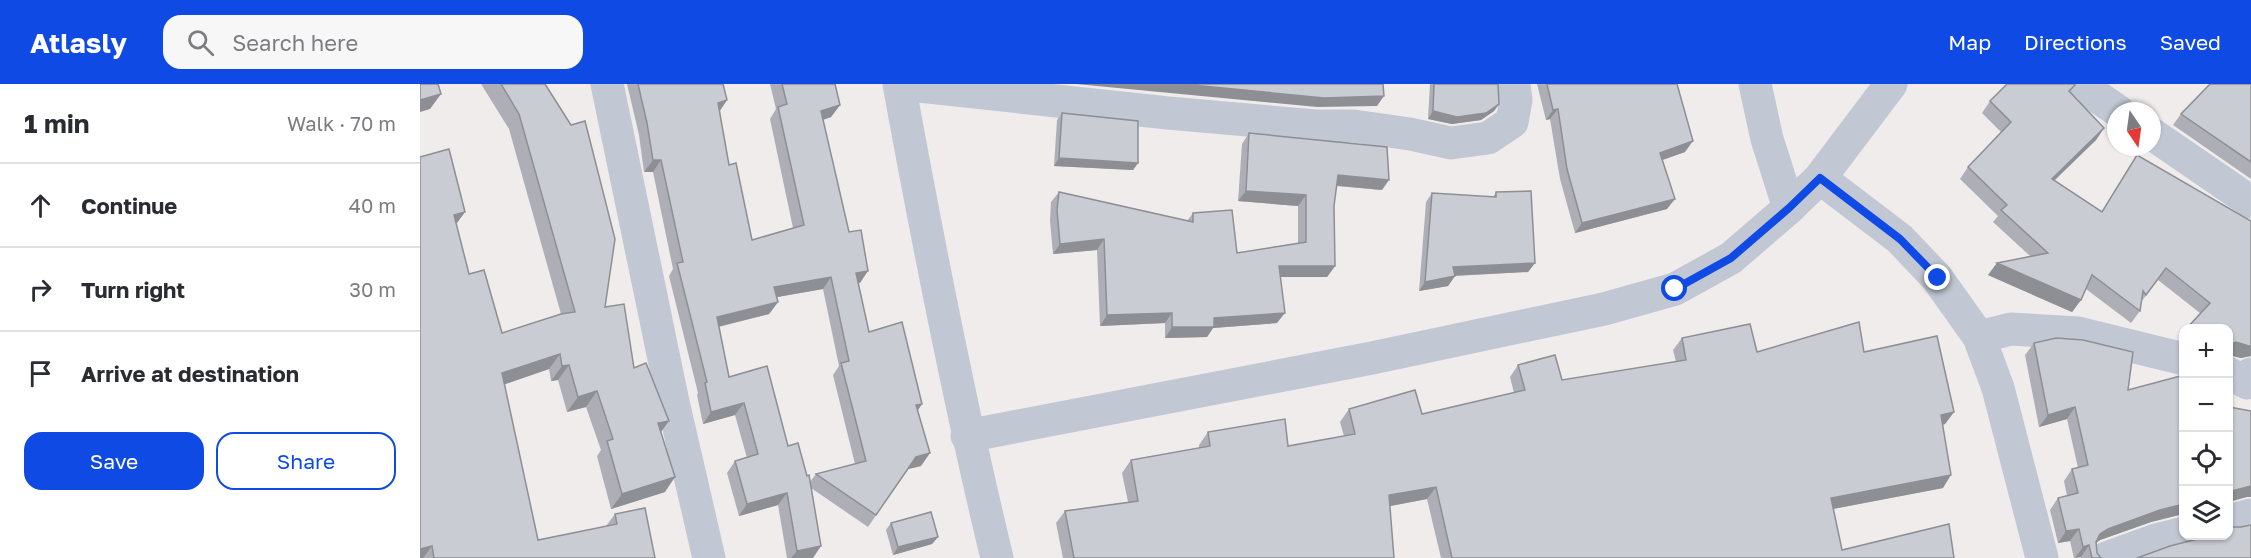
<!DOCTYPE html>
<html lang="en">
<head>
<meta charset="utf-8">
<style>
  :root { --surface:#fff; --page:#f7f7f7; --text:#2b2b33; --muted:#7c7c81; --line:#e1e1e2; --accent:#0f4ae4 }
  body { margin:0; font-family:"Golos Text",sans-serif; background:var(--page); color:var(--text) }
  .controls { position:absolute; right:18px; bottom:18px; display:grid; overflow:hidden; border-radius:12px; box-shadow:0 2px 4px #0004 }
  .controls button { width:54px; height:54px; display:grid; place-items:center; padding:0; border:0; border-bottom:2px solid var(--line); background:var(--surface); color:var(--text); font:30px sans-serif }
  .compass { position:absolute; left:1687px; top:18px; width:54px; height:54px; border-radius:50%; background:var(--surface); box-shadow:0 2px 4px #0004; rotate:167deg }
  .stop { position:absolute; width:18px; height:18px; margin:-14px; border:4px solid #0f4ae4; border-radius:50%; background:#fff }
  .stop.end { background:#0f4ae4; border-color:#fff; box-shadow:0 2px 6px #0008 }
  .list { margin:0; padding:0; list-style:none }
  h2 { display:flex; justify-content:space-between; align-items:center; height:78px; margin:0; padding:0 24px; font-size:26px }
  h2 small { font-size:20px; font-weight:400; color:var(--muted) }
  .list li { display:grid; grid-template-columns:39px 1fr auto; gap:18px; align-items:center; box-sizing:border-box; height:84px; padding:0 24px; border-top:2px solid var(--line) }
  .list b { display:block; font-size:22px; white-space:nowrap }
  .list em { font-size:20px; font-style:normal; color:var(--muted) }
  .actions { display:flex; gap:12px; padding:18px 24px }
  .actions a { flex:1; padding:14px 0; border:2px solid var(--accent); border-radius:18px; text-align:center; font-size:21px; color:var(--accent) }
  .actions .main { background:var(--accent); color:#fff }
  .icon { flex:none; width:33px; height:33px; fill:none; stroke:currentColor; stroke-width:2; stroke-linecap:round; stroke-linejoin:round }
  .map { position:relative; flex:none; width:1831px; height:474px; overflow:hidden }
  header { display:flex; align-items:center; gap:36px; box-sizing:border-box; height:84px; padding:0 30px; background:var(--accent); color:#fff }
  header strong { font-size:28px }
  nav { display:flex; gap:33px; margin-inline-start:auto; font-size:21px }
  .search { width:420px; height:54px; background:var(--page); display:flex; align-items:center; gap:15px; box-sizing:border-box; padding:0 21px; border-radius:18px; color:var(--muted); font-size:22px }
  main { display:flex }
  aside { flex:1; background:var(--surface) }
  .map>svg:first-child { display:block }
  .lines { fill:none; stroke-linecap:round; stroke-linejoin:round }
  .minor { stroke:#c1c8d4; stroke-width:33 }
  .tertiary { stroke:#c1c8d4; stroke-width:33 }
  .wall { fill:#aeafb6; fill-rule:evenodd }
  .shaded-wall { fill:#8d8f94 }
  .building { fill:#caccd4; stroke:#8d8f94; stroke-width:1.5 }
  .route { stroke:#0f4ae4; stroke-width:8 }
</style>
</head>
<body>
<header>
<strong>Atlasly</strong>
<div class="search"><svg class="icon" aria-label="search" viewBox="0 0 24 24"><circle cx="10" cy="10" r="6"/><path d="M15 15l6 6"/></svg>Search here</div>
<nav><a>Map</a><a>Directions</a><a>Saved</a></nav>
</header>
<main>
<aside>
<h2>1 min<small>Walk · 70 m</small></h2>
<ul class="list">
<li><svg class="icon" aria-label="ahead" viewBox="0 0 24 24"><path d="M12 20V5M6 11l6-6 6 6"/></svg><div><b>Continue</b></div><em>40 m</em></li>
<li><svg class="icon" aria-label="right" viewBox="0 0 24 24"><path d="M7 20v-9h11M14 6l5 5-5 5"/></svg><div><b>Turn right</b></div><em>30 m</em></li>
<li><svg class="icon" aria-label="arrive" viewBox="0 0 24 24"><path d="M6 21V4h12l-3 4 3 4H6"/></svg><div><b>Arrive at destination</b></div></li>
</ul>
<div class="actions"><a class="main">Save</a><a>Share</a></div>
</aside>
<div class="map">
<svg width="1831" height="474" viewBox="0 0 1831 474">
  <rect width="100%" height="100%" fill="#efeceb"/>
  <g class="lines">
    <g class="minor">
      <polyline points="187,0 253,318 289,474"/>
      <polyline points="480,0 748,29 896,42 934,42 990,50 1031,59 1068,54 1092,38 1096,16 1094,0"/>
      <polyline points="1335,0 1347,55 1369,124"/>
      <polyline points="1659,0 1698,27"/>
      <polyline points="1732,50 1831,118"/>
      <polyline points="1559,253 1591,245 1658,249 1764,275"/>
      <polyline points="1808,289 1827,299 1831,290"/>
      <polyline points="1808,437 1831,431"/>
      <polyline points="1686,474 1736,456 1764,449"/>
    </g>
    <g class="tertiary">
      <path d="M479 0C508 159 539 317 577 474"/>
      <polyline points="1400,94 1480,155 1517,194 1559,253 1578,304 1622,474"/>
      <polyline points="547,352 952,274 1184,225 1255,205 1311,174 1369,124 1400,94 1471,0"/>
    </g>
  </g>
  <g class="wall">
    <polygon points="61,0 125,0 185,223 214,284 241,348 245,408 191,425 177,372 181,366 166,323 147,328 138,296 131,297 129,285 84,300 118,456 186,442 195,430 235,474 0,474 0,73 45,128 36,140 49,190 82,249 141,230 89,45"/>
    <path d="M207 0H303L307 16 299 28 309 81 332 156 373 144 350 35 356 25 350 0H415L420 21 411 33 403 36 440 199H438L449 248 502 320 497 327 501 382 488 385 448 443 391 404 393 474H367L358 421 319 432 307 389 315 377 327 374 315 331 283 340 277 311 278 309 249 192 253 185 233 88H224L219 51ZM403 205 419 282 413 291 435 380 396 390 390 398 387 392 368 362 309 293 299 243 349 230 358 218 357 213Z"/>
    <polygon points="1010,0 1078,0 1079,20 1074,27 1061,36 1032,40 1008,35"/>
    <polygon points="1117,0 1257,0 1265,68 1243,76 1247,125 1155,149 1140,95 1130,35 1126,36"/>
    <polygon points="1587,0 1654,0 1655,1 1650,8 1684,44 1676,56 1634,97 1682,128 1709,83 1717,71 1831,137 1831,272 1821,274 1809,271 1809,244 1766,244 1780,229 1738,196 1721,218 1720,227 1711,239 1666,205 1661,216 1652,228 1568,191 1577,179 1610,172 1573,138 1578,132 1540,95 1548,83 1581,48 1562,29 1570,17"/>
    <polygon points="1831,0 1831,95 1753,41 1761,30"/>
    <polygon points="642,29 718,79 713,86 634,82 637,36"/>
    <polygon points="829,49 962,106 916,102 914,122 915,182 907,193 861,193 857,239 793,244 787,253 745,254 745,239 680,242 677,166 633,170 630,137 631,118 639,108 767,137 773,129 817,169 878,159 878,122 818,117 822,60"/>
    <polygon points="1076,108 1115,179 1108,188 1035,192 1028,202 999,207 1006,118 1012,109 1073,113"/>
    <polygon points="1262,254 1337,268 1444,268 1534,328 1525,340 1523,341 1523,404 1413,425 1422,466 1534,474 1021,474 1007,415 970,422 974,474 643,474 636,439 645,427 708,418 702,389 711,376 779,364 779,361 788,348 868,362 924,352 920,338 929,325 1002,330 1094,309 1090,293 1098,281 1142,296 1256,278 1253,266"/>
    <polygon points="1614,259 1708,306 1759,431 1731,438 1680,456 1676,459 1677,469 1681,474 1661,474 1661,473 1654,474 1650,457 1638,459 1630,426 1638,414 1647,412 1644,397 1652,385 1658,384 1647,335 1619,343 1605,271"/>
    <polygon points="471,439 518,453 512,460 473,471 466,446"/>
  </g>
  <g class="shaded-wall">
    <polygon points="656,0 762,0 964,12 957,22 897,23"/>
    <polygon points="21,10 10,25 0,28 0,16"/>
    <polygon points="307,16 299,28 298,19"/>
    <polygon points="1079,20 1074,27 1061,36 1032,40 1008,35 1013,27"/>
    <polygon points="420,21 411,33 393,39 401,27"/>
    <polygon points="1138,25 1130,35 1126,36 1133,26"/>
    <polygon points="1684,44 1676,56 1623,107 1632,95"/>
    <polygon points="1273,57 1265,68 1233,79 1240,69"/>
    <polygon points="639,74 718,79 713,86 634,82"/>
    <polygon points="233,76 241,76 233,88 224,88"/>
    <polygon points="918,91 969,96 962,106 910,101"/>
    <polygon points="826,107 886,111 878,122 818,117"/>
    <polygon points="1255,115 1247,125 1155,149 1162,139"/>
    <polygon points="45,128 34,143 34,131"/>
    <polygon points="684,155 677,166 633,170 640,160"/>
    <polygon points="1115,179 1108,188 1027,192 1033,183"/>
    <polygon points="1577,179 1661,216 1652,228 1568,191"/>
    <polygon points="859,182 915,182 907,193 852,193"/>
    <polygon points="448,187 440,199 427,201 436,189"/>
    <polygon points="1035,192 1028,202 999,207 1005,198"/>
    <polygon points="411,193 403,205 346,215 354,203"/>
    <polygon points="358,218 349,230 288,245 297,233"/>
    <polygon points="752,229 745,239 680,242 687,231"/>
    <polygon points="865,229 857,239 793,244 787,253 745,254 752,243 794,234"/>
    <polygon points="1764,249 1764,256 1759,255"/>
    <polygon points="1816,258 1831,262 1831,272 1821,274 1809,271 1809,261"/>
    <polygon points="140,270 129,285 71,305 82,289"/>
    <polygon points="149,281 138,296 131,297 142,282"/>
    <polygon points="177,307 166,323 147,328 158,313"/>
    <polygon points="324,319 315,331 283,340 291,328"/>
    <polygon points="502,320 494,332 496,321"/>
    <polygon points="1655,323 1647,335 1619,343 1628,331"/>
    <polygon points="1534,328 1525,340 1513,343 1521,331"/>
    <polygon points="249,337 238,352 238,339"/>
    <polygon points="510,369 501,382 488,385 496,373"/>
    <polygon points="1531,391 1523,404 1402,427 1411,414"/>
    <polygon points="255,393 245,408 191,425 202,410"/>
    <polygon points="1831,402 1831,413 1827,413 1809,418 1809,409 1812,407"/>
    <polygon points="1016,403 1007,415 960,424 969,411"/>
    <polygon points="367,409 358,421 319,432 327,420"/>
    <polygon points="1764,420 1764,431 1759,431 1731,438 1680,456 1672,462 1680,450 1688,445 1740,426"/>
    <polygon points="1659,445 1650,457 1638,459 1646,447"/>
    <polygon points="518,453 512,460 473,471 478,463"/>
    <polygon points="1669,461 1661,473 1655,474 1663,463"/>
    <polygon points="12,462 3,474 0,474 0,465"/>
    <polygon points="401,462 393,474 371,474 377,467"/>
  </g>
  <g class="building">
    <polygon points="0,0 18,0 21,10 0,16"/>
    <polygon points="81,0 125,0 151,41 165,37 195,155 185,223 204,220 214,284 226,279 249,337 238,339 255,393 202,410 187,357 193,355 177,307 158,313 149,281 142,282 140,270 82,289 118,456 197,440 195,430 225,424 235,474 14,474 12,462 0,465 0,73 29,65 45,128 34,131 49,190 64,186 82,249 141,230 155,228 99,30"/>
    <polygon points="218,0 303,0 307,16 298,19 309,81 316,79 332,156 384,141 358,23 367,20 362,0 415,0 420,21 401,27 429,148 441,146 448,187 436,189 449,248 482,238 502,320 496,321 510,369 496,373 456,431 396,390 446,377 421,279 429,277 411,193 354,203 358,218 297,233 309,293 347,282 368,362 378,359 387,392 389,391 401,462 377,467 367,409 327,420 315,377 338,370 324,319 291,328 285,299 287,298 257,179 263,178 241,76 233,76 227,39"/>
    <polygon points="762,0 963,0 964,12 904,14"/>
    <polygon points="1014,0 1078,0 1079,20 1066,29 1037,33 1013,27"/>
    <polygon points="1127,0 1257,0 1273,57 1240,69 1255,115 1162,139 1147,85 1138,25 1133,26"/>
    <polygon points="1587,0 1654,0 1655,1 1649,7 1684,44 1632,95 1682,128 1717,71 1831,137 1831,262 1829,262 1816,258 1809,261 1809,244 1773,244 1768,243 1790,219 1746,184 1726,211 1723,207 1720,227 1672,191 1661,216 1577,179 1628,169 1581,126 1587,121 1548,83 1591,38 1570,17"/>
    <polygon points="1790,0 1831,0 1831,78 1761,30"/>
    <polygon points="642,29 718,37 718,79 639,74"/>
    <polygon points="829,49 967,63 969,96 918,91 914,122 915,182 859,182 865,229 794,234 794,243 752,243 752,229 687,231 684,155 640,160 637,126 639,108 773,138 773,129 812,126 817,169 886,158 886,111 826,107"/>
    <polygon points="1111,107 1115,179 1033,183 1035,192 1005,198 1012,109 1076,113 1076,108"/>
    <polygon points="1439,238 1444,268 1517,252 1534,328 1521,331 1531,391 1411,414 1422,466 1529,440 1534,474 1032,474 1016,403 969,411 974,474 654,474 645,427 718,417 711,376 790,362 788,348 865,335 868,362 935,350 929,325 995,306 1002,330 1105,306 1098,281 1135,271 1142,296 1266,276 1262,254 1330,240 1337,268"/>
    <polygon points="1636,254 1663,256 1713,268 1708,306 1764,291 1764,420 1740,426 1688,445 1680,450 1676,458 1677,469 1681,474 1672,474 1669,461 1663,463 1659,445 1646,447 1638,414 1658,409 1652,385 1668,381 1655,323 1628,331 1614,259"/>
    <polygon points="1809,323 1831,327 1831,402 1812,407 1809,409"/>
    <polygon points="511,428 518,453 478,463 471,439"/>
    <polygon points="1809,441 1812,443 1821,443 1831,441 1831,474 1717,474 1750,462 1777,455 1783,452 1809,452"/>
  </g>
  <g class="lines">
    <polyline class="route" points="1255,205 1311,174 1369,124 1400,94 1480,155 1518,194"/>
  </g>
</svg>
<div class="controls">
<button>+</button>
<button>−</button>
<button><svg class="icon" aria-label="locate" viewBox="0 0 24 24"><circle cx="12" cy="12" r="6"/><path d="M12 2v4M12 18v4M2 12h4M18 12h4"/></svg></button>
<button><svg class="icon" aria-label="layers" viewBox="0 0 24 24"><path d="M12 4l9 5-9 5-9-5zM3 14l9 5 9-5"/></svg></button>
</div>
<svg class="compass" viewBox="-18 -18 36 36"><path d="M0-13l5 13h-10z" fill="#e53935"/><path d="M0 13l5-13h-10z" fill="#7c7c81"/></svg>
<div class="stop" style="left:1255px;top:205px"></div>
<div class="stop end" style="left:1518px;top:194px"></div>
</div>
</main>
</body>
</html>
